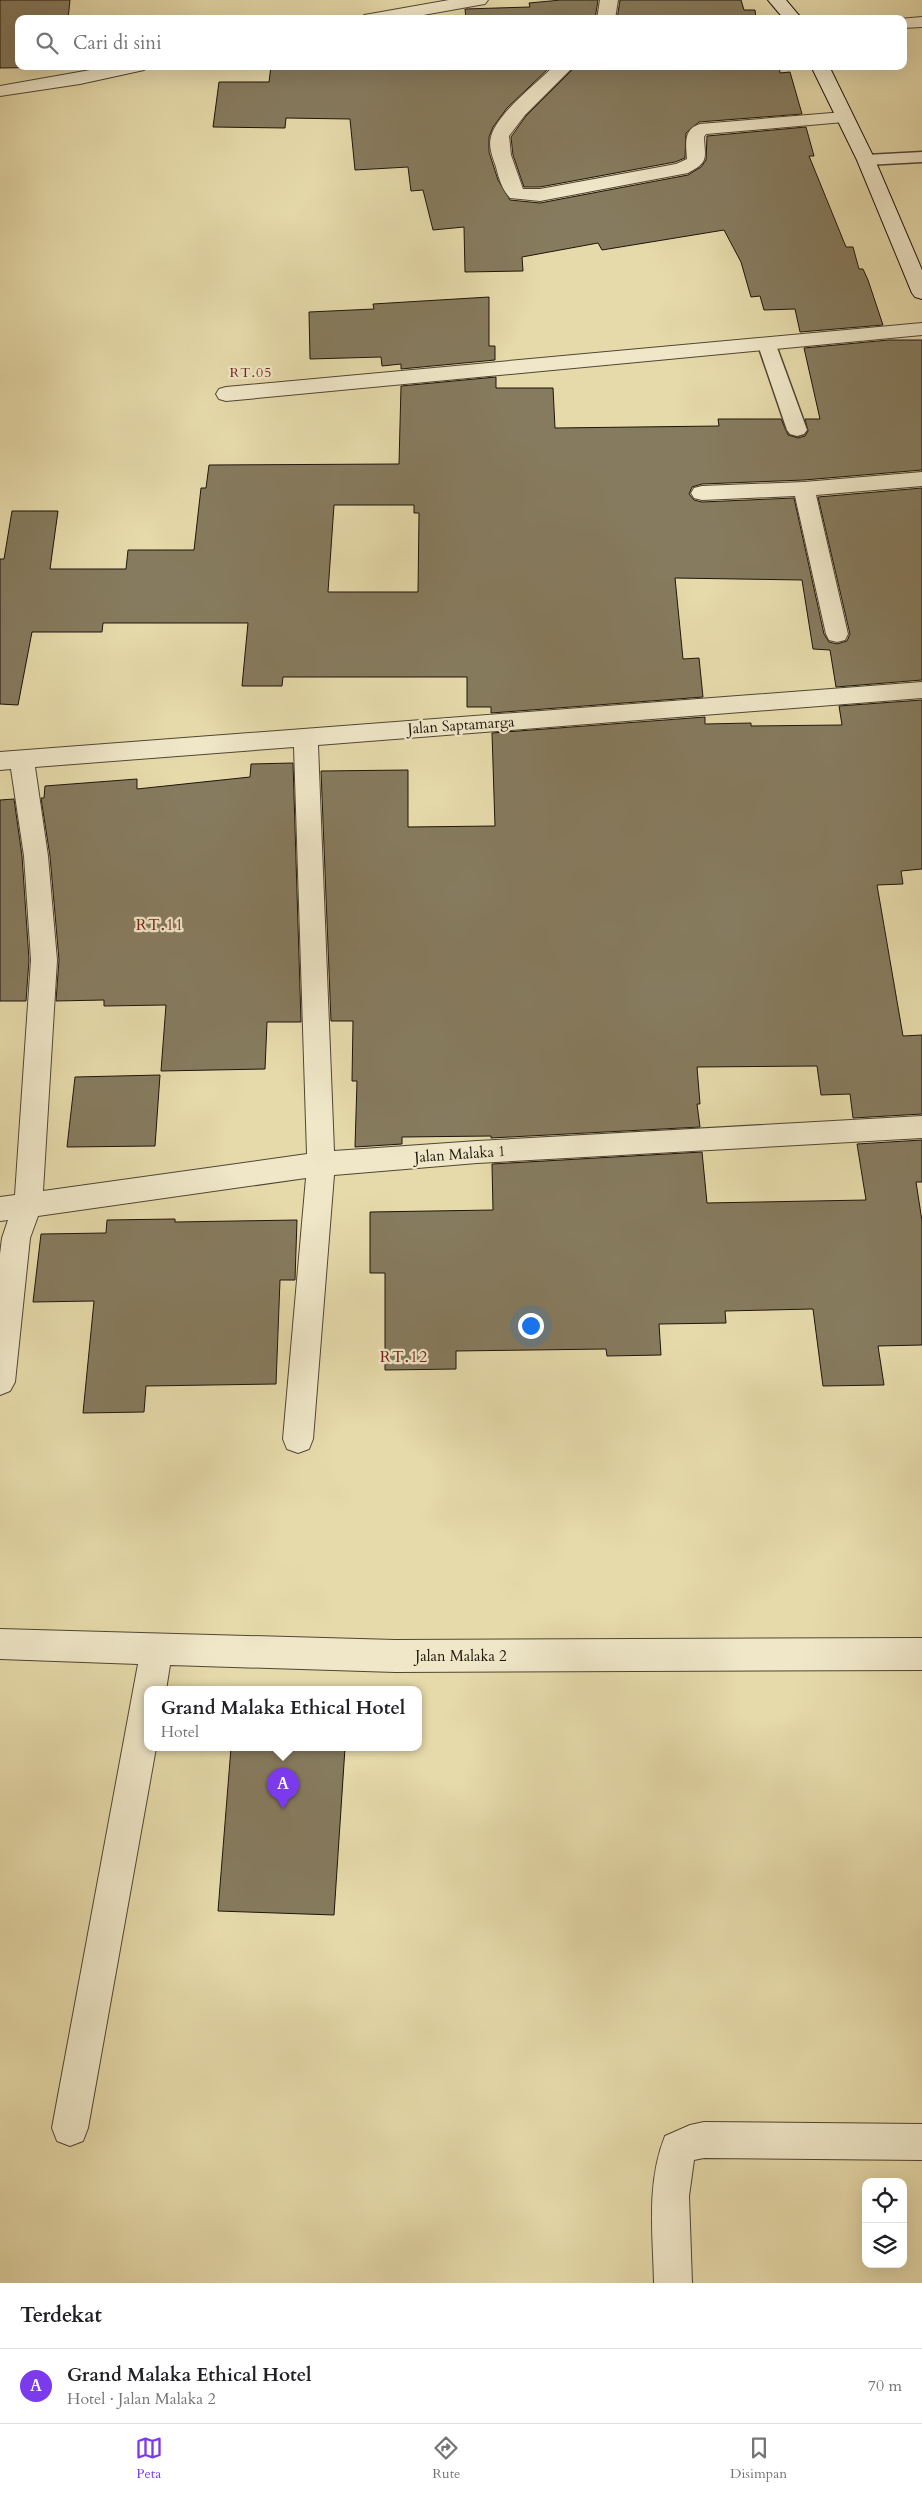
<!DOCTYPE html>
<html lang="id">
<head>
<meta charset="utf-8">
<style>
  :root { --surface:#fff; --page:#f2f2f2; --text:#202124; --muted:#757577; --line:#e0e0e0; --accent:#7c3aed }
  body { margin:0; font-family:Cardo,serif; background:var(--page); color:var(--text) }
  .controls { position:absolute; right:15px; bottom:15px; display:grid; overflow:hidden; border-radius:10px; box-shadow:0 5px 20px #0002 }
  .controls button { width:45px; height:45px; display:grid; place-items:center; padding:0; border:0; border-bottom:1px solid var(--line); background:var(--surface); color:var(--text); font:25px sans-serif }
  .you { position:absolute; left:530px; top:1325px; width:18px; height:18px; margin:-12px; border:4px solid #fff; border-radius:50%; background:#1a73e8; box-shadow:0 0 0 8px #1a73e833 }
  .badge { display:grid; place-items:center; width:32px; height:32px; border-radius:50%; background:var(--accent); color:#fff; font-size:16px; font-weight:700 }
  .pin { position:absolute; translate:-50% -41px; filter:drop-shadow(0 1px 2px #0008) }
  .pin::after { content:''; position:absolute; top:26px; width:18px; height:15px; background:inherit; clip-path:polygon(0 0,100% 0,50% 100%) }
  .popup { position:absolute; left:144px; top:1686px; width:278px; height:65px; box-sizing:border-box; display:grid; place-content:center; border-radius:10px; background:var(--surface); filter:drop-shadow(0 1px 4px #0005); font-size:16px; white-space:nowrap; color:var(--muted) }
  .popup b { font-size:19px; color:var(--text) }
  .popup::after { content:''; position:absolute; left:50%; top:100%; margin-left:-10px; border:10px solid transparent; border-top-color:var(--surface) }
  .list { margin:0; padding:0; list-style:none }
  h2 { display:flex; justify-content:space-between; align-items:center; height:65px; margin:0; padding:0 20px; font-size:21px }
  h2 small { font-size:16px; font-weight:400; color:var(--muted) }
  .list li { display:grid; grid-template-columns:32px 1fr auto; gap:15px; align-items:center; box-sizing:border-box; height:75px; padding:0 20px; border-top:1px solid var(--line) }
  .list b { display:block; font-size:19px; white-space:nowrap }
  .list p { margin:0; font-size:16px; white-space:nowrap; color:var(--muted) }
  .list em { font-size:16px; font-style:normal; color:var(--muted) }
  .icon { flex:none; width:28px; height:28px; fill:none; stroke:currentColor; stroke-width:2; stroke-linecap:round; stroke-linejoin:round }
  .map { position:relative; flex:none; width:922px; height:2283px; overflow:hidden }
  .search { position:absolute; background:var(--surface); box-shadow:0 5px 20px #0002; left:15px; right:15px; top:15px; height:55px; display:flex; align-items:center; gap:12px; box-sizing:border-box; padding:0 18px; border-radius:10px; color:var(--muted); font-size:19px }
  .sheet { height:140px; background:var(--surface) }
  nav { display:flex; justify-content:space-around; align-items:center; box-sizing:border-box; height:70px; border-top:1px solid var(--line); background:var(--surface); font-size:14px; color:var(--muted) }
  nav a { display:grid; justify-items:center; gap:2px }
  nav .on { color:var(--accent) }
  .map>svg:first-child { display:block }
  .building { fill:#867b5e; stroke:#1e150c; fill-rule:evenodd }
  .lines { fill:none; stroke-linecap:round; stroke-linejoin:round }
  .lane-casing { stroke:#504634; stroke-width:3 }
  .street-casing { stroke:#504634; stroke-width:2 }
  .secondary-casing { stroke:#1e150c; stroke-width:2 }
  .lane { fill:#efe7c8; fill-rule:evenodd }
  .street { fill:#efe7c8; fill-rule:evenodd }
  .secondary { fill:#efe7c8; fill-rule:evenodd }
  .labels { text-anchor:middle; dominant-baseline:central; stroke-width:4.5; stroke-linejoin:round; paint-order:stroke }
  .far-neighbourhood-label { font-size:14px; letter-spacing:1px; fill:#7a1f14; stroke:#efe7c8 }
  .street-label { font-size:15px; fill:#1e150c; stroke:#efe7c8 }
  .neighbourhood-label { font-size:16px; letter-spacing:1px; fill:#7a1f14; stroke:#efe7c8 }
</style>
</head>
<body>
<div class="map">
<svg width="922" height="2283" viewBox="0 0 922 2283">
  <rect width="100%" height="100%" fill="#e6daaa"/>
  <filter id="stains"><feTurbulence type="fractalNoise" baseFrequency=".004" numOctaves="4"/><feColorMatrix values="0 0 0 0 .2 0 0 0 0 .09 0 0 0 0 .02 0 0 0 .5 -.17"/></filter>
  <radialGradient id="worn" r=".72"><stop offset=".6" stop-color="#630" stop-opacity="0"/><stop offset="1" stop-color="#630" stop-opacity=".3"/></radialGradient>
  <g class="building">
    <polygon points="0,0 70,0 68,19 19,19 19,66 62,67 0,68"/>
    <polygon points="561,0 598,0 595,19 466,19 465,9 530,7 529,3"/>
    <polygon points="620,0 741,0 744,10 755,10 756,19 617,19"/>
    <polygon points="271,66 551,66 507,108 493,127 489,137 489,152 498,180 510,200 540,203 688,175 701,167 706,160 707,136 806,127 814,156 809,156 846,247 853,247 859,269 863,269 868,280 883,325 800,332 795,309 764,310 760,296 751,297 741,262 724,230 602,250 598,243 522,257 523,271 465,272 464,227 433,230 423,190 411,191 408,167 355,170 350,119 286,118 285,128 213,127 219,82 269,82"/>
    <polygon points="576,66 779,66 780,73 790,72 802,114 699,122 686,133 685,158 675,162 540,187 524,187 513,155 511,137 526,116"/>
    <polygon points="489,297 489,346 495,346 495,360 401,369 401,364 382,366 381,357 310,359 309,312 374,309 373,304"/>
    <path d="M889 340H922V470L804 480 702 484 692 487 689 494 694 500 702 502 794 498 824 634 829 642 837 644 847 641 850 634 818 497 922 488V680L836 687 830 650 813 649 802 580 675 578 683 659 699 658 703 697 491 713V707H467V677H283L282 686H242L248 623H103L102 632H32L18 705 0 704V559H4L12 511H58L50 569H126L128 550H194L201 488H206L209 465 399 464 401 386 496 377V388H553L555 428 719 426 718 419H781L788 435 798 438 805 436 808 431 805 419H820L804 348ZM334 505H414V513H419L418 592H328Z"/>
    <polygon points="922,700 922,869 901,871 903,884 877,885 903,1036 922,1035 922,1114 853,1118 850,1094 821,1095 817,1066 697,1067 700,1104 697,1104 700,1127 491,1138 491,1136 402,1137 402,1144 355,1147 357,1081 352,1081 353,1021 331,1021 321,771 408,770 408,827 495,826 492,733 705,717 705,724 751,723 751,726 842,725 839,706"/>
    <polygon points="293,763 301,1022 267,1022 265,1069 161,1071 166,1005 104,1006 104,1000 56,1001 59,960 50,856 41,798 44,798 45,786 137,779 137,789 250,777 251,764"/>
    <polygon points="14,799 22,856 29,960 26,1001 0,1001 0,800"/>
    <polygon points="160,1075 155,1146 67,1147 75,1077"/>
    <polygon points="922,1140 922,1182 916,1182 922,1221 922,1345 878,1346 884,1385 823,1386 813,1309 725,1311 726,1323 659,1324 661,1355 607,1356 606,1349 456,1351 456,1369 385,1370 385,1273 370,1273 370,1212 493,1210 492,1164 702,1152 707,1203 866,1200 857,1144"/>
    <polygon points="175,1219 175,1222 297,1220 295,1280 280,1280 276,1384 146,1386 144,1412 83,1413 94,1301 33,1302 41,1234 106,1233 107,1220"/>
    <polygon points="231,1748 345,1748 334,1915 218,1911"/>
  </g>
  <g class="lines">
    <defs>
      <g id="lane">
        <polygon points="922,152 922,162 866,165 860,164 858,160 860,156 866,155"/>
        <polygon points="767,339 774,341 776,345 807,430 804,434 797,436 790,434 787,430 758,345 760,341"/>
      </g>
      <g id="street">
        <polygon points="449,0 488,0 485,4 479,5 401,19 361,19 364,15 370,14"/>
        <polygon points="600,0 618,0 615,19 597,19"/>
        <polygon points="922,17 922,27 903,28 903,19 899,19"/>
        <polygon points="113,66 147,66 144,70 80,84 0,96 0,86"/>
        <path d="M554 66H574L525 115 509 136 511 155 523 189H540L676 164 687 159C686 144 683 129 700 124L844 112 850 113 853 117 850 121 844 122 706 134 704 137C705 159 709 162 688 173L540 201 510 198C502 189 499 179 496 167 493 158 488 146 491 137 496 114 537 83 554 66Z"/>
        <polygon points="922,323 922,335 226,401 219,399 216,394 219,389 226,387"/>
        <polygon points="922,472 922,486 816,495 848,634 845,640 837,642 829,640 826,634 795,496 702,500 694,498 691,493 694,488 702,486 804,482"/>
        <path d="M922 682V698L318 745 334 1151 477 1141 922 1116V1138L477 1163 334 1175 313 1439 309 1449 298 1453 287 1449 283 1439 306 1178 38 1216 30 1238 15 1382 10 1391 0 1395V1254L2 1238 8 1220 0 1221V1197L15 1195 31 960 24 856 11 769 0 770V752ZM294 747 307 1154 43 1191 57 960 48 856 35 767Z"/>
        <polygon points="0,1629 395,1640 922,1638 922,1670 395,1672 170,1665 166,1690 148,1690 148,1748 156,1748 88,2128 83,2141 70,2146 57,2141 52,2128 138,1664 0,1659"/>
        <path d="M704 2122 922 2124V2160L704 2158 694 2160 689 2196 692 2283H654C653 2234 646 2183 665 2136L690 2125Z"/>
      </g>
      <g id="secondary">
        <polygon points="768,0 786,0 802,19 784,19"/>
        <polygon points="811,66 829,66 875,160 922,270 922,299 915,297 912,293 857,160"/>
      </g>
    </defs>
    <use href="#lane" class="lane-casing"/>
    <use href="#street" class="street-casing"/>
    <use href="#secondary" class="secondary-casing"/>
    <use href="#lane" class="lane"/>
    <use href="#street" class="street"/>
    <use href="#secondary" class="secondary"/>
  </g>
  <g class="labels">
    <g class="far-neighbourhood-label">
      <text x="251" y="372">RT.05</text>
    </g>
    <g class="street-label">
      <text transform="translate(461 725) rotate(-4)">Jalan Saptamarga</text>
      <text transform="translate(460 1154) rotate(-4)">Jalan Malaka 1</text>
      <text x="461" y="1656">Jalan Malaka 2</text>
    </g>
    <g class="neighbourhood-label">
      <text x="160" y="925">RT.11</text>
      <text x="404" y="1357">RT.12</text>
    </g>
  </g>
  <rect width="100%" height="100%" filter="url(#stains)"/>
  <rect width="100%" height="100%" fill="url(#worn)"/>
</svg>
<div class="controls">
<button><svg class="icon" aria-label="locate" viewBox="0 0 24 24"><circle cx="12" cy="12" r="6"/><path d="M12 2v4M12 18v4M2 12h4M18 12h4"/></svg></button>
<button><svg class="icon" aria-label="layers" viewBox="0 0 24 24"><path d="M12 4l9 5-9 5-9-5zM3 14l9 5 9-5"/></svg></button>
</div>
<div class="you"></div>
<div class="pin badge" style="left:283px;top:1809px">A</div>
<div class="popup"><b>Grand Malaka Ethical Hotel</b>Hotel</div>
<div class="search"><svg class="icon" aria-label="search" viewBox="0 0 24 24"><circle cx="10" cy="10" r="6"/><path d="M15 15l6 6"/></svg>Cari di sini</div>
</div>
<section class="sheet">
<h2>Terdekat<small></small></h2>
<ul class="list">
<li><span class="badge">A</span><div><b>Grand Malaka Ethical Hotel</b><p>Hotel · Jalan Malaka 2</p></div><em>70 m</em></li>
</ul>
</section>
<nav>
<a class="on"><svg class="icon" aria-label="map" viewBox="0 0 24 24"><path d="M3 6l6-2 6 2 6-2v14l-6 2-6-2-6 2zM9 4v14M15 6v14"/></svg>Peta</a>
<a><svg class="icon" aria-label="directions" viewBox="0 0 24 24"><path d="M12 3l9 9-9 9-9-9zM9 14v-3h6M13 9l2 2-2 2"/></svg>Rute</a>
<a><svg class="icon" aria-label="saved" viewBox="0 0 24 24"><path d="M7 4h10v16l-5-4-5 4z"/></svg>Disimpan</a>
</nav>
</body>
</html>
